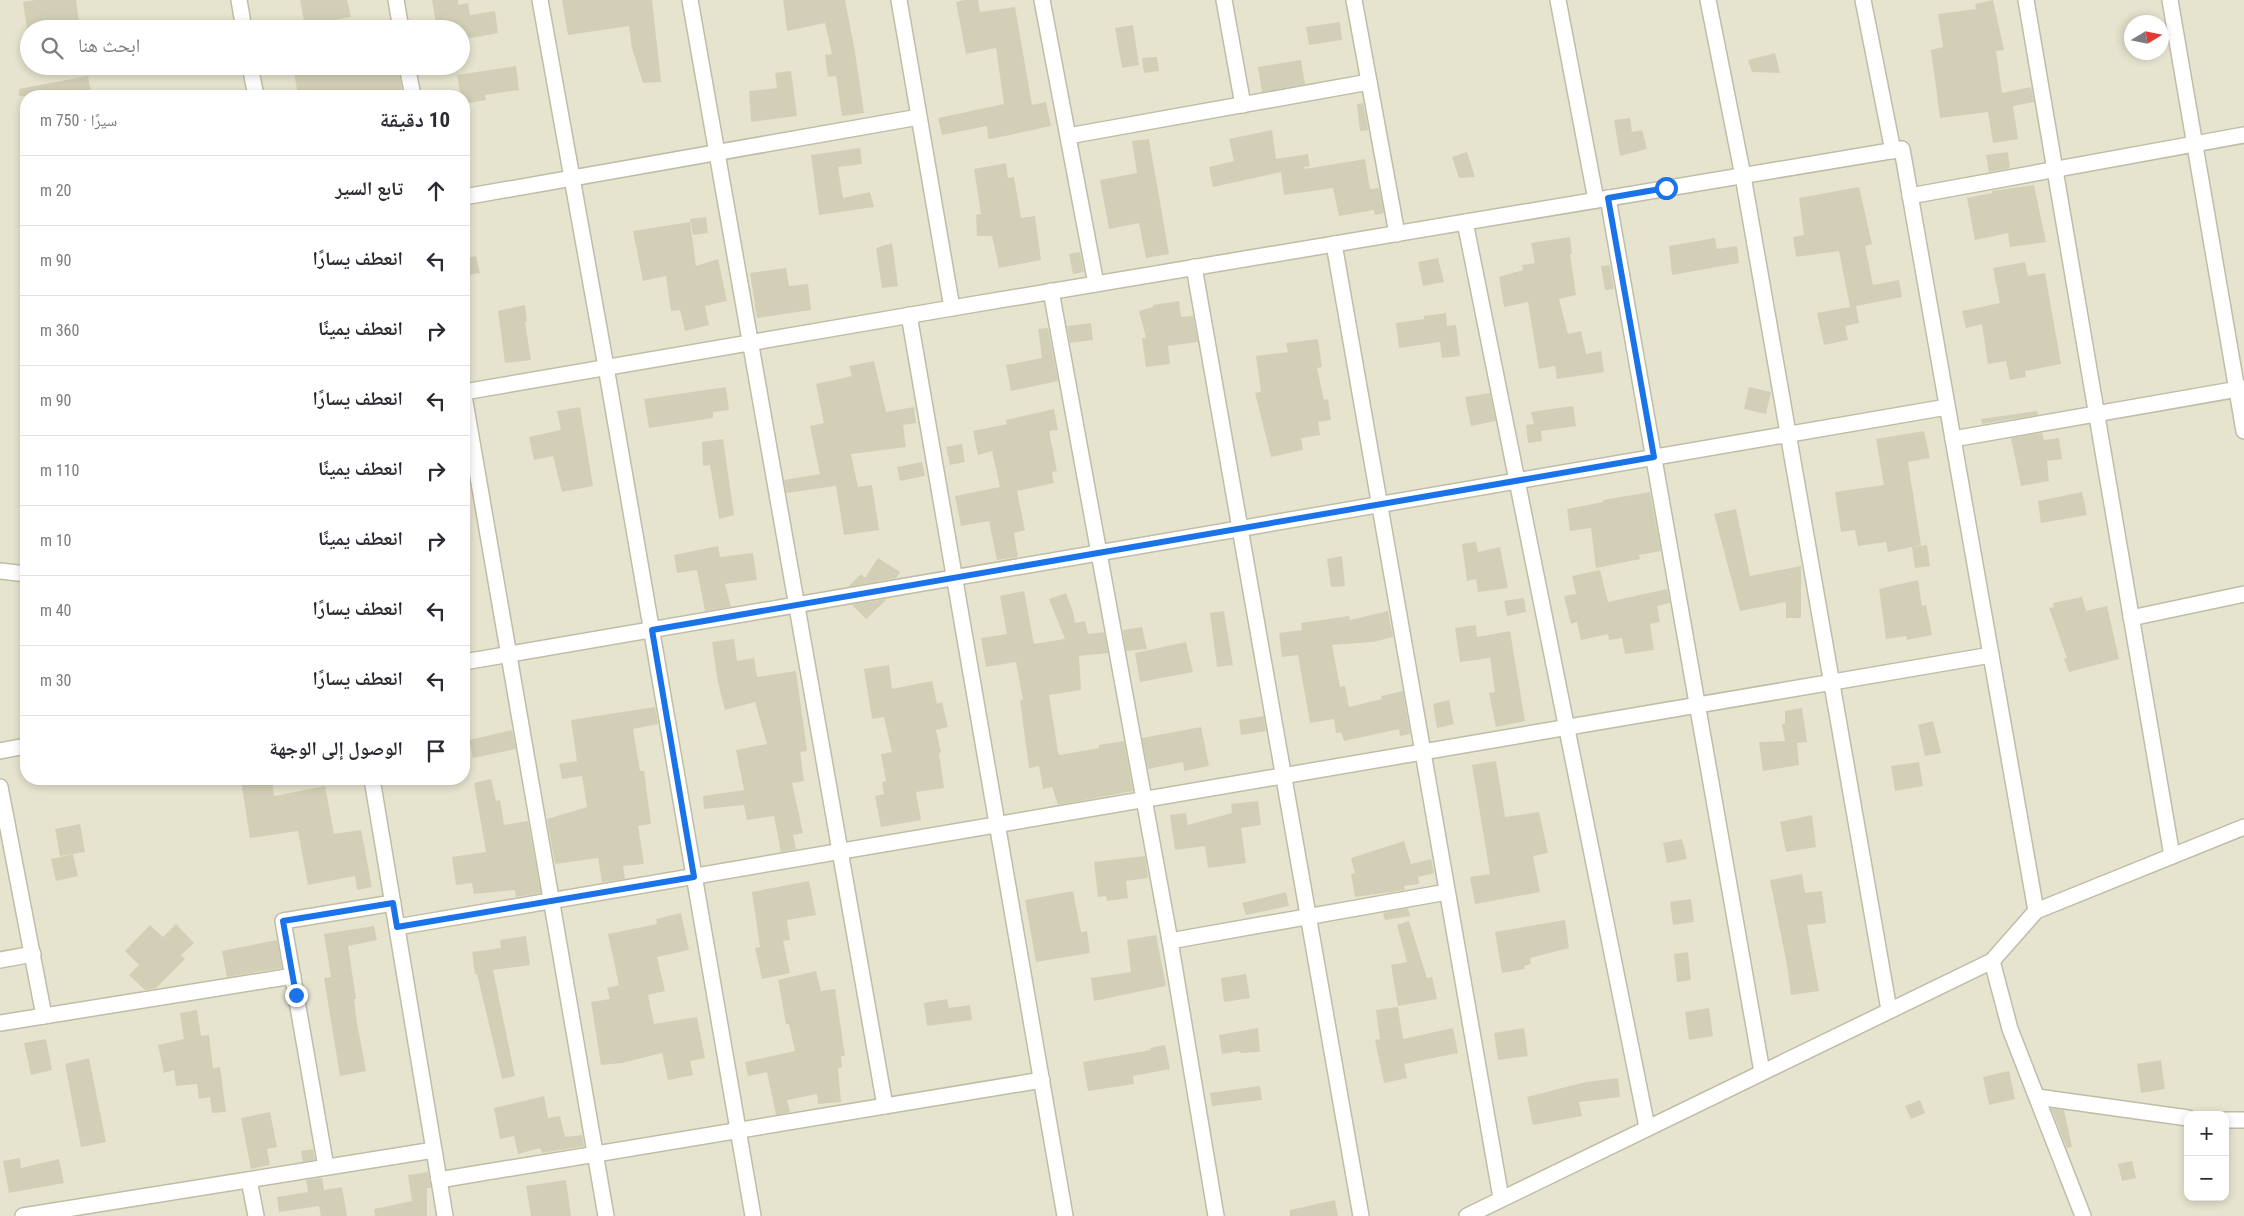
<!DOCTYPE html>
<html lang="ar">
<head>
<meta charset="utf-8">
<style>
  :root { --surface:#fff; --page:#f7f7f7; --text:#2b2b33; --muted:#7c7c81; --line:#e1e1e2 }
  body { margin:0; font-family:"Roboto Condensed","Noto Naskh Arabic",sans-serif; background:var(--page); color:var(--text); direction:rtl }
  .controls { position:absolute; right:15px; bottom:15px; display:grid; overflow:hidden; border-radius:10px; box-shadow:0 2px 8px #0003 }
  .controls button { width:45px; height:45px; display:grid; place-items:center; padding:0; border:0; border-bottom:1px solid var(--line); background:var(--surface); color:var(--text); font:25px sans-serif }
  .compass { position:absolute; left:2124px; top:15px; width:45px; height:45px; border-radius:50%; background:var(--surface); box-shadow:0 2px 8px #0003; rotate:80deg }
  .stop { position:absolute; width:15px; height:15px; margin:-11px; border:4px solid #1a73e8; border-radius:50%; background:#fff }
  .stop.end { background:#1a73e8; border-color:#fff; box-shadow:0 1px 5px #0008 }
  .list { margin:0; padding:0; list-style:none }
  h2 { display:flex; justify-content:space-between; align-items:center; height:65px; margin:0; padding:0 20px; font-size:21px }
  h2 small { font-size:16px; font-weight:400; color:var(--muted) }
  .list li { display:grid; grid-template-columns:32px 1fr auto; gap:15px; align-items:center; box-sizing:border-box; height:70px; padding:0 20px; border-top:1px solid var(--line) }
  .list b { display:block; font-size:19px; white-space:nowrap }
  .list em { font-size:16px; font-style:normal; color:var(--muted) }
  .icon { flex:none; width:28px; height:28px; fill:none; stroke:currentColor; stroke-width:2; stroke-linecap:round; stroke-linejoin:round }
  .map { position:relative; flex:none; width:2244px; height:1216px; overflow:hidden; direction:ltr }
  .search { position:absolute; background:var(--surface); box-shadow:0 2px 8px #0003; left:20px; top:20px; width:450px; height:55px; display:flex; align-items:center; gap:12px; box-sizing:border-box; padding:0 18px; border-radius:28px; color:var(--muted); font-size:19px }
  .panel { position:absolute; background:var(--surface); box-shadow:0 2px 8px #0003; left:20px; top:90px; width:450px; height:695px; border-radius:20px; direction:rtl }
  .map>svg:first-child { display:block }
  .residential { fill:#e6e4cf; fill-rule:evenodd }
  .building { fill:#d3cfb6 }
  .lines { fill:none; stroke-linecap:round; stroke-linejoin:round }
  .minor-casing { stroke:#c0bda6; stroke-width:18 }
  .minor { stroke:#fff; stroke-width:15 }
  .route { stroke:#1a73e8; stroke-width:6 }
</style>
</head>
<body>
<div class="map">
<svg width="2244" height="1216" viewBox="0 0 2244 1216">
  <rect width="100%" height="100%" fill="#f2f1e1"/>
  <path class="residential" d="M0 0H2244V1216H0ZM2132 22H2162V52H2132ZM29 29H461V66H29ZM26 96H464V779H26ZM2188 1115H2225V1197H2188Z"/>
  <g class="building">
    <polygon points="35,0 76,0 80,29 27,29 23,2"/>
    <polygon points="300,0 347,0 351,17 305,26"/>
    <polygon points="432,0 458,0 458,5 468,3 470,15 495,11 498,33 461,40 461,29 437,29"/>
    <polygon points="562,0 652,0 661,82 643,83 632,48 629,26 568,35"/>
    <polygon points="783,0 845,0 855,52 864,113 842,116 836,76 828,77 825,55 832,54 825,23 787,31"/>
    <polygon points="965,0 978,0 980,12 1015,7 1032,105 1046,102 1051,126 991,139 988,138 987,126 942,135 938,118 1004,104 996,48 966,54 956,2"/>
    <polygon points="1993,0 2004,50 1996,51 2002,93 2031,87 2034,102 2013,106 2018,139 1993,143 1988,112 1940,118 1931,50 1943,47 1938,14 1976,9 1975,4"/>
    <polygon points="1340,22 1342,40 1309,45 1306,27"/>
    <polygon points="1133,25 1139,65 1122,68 1115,28"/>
    <polygon points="1775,53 1780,73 1752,72 1748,60"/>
    <polygon points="1157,57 1159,71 1144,73 1142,58"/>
    <polygon points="1301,60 1305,84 1262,92 1258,67"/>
    <polygon points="293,66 398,66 403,96 298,96"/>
    <polygon points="516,66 519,90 485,95 486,100 464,104 464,96 461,96 457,75"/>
    <polygon points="791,71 797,116 751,122 749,91 777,88 775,73"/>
    <polygon points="88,76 92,96 19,96 19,89"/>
    <polygon points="1363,103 1368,130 1360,131 1357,104"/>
    <polygon points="1630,118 1632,132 1642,130 1647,149 1620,156 1614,120"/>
    <polygon points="1272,130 1276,159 1308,154 1310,166 1304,167 1305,169 1365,159 1370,189 1379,188 1384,213 1375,215 1374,210 1339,216 1333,188 1284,195 1281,172 1213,187 1209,167 1234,161 1229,139"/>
    <polygon points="1149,139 1169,254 1146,258 1139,223 1109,229 1100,180 1137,173 1132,141"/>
    <polygon points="860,148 862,164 838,167 843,198 870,192 874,207 819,215 811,155"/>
    <polygon points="1467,152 1475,177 1459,178 1452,157"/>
    <polygon points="2008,152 2010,168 1989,172 1986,155"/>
    <polygon points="1006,163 1008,178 1014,177 1021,218 1035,216 1041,260 999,268 992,236 977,236 976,215 981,214 974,169"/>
    <polygon points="2034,185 2046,242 2010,247 2008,233 1975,240 1967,198 1992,193 1992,191"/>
    <polygon points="1859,187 1872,244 1865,246 1873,285 1899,280 1902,297 1856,306 1859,323 1845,326 1848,340 1824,345 1817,313 1850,307 1839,251 1796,257 1793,237 1804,235 1799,198"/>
    <polygon points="706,217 708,233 693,235 690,219"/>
    <polygon points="690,222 696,266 718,259 727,301 705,306 709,325 685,331 680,310 671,311 666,276 643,281 633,231"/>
    <polygon points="1570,237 1572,254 1570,254 1576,295 1559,299 1568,334 1581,331 1586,354 1601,351 1604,372 1557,379 1555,366 1539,369 1528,302 1504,307 1499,277 1523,270 1522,265 1535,263 1531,243"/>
    <polygon points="1715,238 1717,249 1737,246 1739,263 1672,275 1669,246"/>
    <polygon points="892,243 898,286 882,288 876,248"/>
    <polygon points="1080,252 1084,272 1073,274 1069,254"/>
    <polygon points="476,256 480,273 464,276 464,259"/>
    <polygon points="1438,258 1444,282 1423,286 1418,262"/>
    <polygon points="2025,262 2028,276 2045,273 2061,364 2025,371 2026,377 2010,380 2006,361 1988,364 1982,324 1966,328 1962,311 2000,303 1993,268"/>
    <polygon points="1610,265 1614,289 1605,290 1601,266"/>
    <polygon points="786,268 789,286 808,284 811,310 757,318 750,273"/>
    <polygon points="1179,301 1181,317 1193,316 1198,342 1168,346 1170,364 1146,367 1142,338 1146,338 1139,311 1153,307 1153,305"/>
    <polygon points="525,305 527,322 525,322 531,360 505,363 498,311"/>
    <polygon points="1446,313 1447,326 1456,325 1460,356 1442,358 1440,342 1399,348 1396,323 1424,319 1424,316"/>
    <polygon points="1091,323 1093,340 1070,343 1067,326"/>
    <polygon points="1048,328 1058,381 1011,391 1006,365 1042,358 1038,329"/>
    <polygon points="1318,339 1322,367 1317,368 1324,400 1328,399 1331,420 1318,422 1320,435 1301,438 1303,450 1271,457 1255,393 1261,392 1256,356 1288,352 1286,343"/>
    <polygon points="874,361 886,412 914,407 916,423 903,425 906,447 851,454 858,487 872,485 879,530 844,535 836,486 786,493 784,480 820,474 810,426 824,423 816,384 852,376 849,366"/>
    <polygon points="726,387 729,410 713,412 713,418 649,428 644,399"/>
    <polygon points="1749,387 1771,392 1766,414 1744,409"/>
    <polygon points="1490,393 1496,421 1471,426 1465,397"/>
    <polygon points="1573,406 1576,426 1541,431 1542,441 1528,443 1526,425 1534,424 1531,412"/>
    <polygon points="580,407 593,486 562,492 553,456 534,460 529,437 561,430 557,411"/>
    <polygon points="1054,409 1058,430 1049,431 1057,471 1052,472 1054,483 1017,491 1025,530 1014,533 1018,557 997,560 989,521 961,526 955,496 1000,487 992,451 978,455 973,431 1007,424 1006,420"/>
    <polygon points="2037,411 2038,415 1982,424 1981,419"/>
    <polygon points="1924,431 1930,458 1908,462 1921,545 1888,552 1886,542 1858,546 1855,530 1841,532 1835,492 1884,485 1876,439"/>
    <polygon points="2042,433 2044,440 2059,438 2062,459 2047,461 2049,481 2021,486 2011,438"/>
    <polygon points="723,439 734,515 719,519 710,465 703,466 702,442"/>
    <polygon points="962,444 965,462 950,465 946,447"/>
    <polygon points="922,462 925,476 900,481 897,467"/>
    <polygon points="1650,492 1661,551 1639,555 1640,559 1596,568 1591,528 1570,531 1567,509 1603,502 1603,500"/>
    <polygon points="2082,492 2087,515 2041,523 2038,501"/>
    <polygon points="1736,509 1750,576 1801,566 1801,618 1786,618 1786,602 1740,611 1714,514"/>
    <polygon points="1476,542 1478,552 1500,547 1508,588 1478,592 1476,579 1467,581 1462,544"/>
    <polygon points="1927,545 1930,566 1915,568 1912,547"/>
    <polygon points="718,546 720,557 753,553 757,580 725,584 731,607 705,611 697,570 677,573 674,555"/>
    <polygon points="1342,556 1345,586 1331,587 1327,559"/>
    <polygon points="878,558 900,572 896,578 848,587 861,574 865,578"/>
    <polygon points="1600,570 1608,602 1667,589 1670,603 1657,606 1660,622 1650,624 1654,650 1625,654 1622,638 1609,640 1608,634 1581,640 1577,622 1571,624 1564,596 1576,594 1572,576"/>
    <polygon points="1918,580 1922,606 1926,605 1932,635 1907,640 1906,636 1886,639 1879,589"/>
    <polygon points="1024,591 1034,644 1065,639 1049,599 1066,593 1073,612 1075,623 1085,621 1088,634 1104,632 1108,653 1079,656 1081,690 1049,695 1058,752 1060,755 1099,748 1099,745 1124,741 1133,791 1058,805 1052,787 1043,789 1039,766 1029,768 1020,700 1023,700 1016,662 986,667 981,638 1007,634 1000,596"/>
    <polygon points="2082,597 2086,611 2107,606 2119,659 2069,672 2064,659 2067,658 2049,608 2054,607 2053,603"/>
    <polygon points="1524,598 1526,612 1507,616 1504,601"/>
    <polygon points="885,599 886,600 866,619 852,605"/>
    <polygon points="1224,611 1233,665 1217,667 1210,613"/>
    <polygon points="1388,611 1393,637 1373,642 1332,645 1340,687 1345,686 1349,707 1382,699 1381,696 1403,691 1410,734 1400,736 1399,729 1344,741 1341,732 1336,733 1334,719 1310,723 1298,655 1282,657 1279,633 1302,630 1301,623 1349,616 1350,620"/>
    <polygon points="1476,625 1477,637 1510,631 1525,721 1496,727 1489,693 1495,692 1490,658 1460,662 1455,628"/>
    <polygon points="1142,627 1147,649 1126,651 1123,630"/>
    <polygon points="734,639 737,661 754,658 757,677 796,671 807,751 800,752 804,781 792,783 803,833 793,835 796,849 781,852 774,816 747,820 744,805 704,809 703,796 744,790 736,750 767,744 755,702 725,710 718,683 712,642"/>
    <polygon points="1186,642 1193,672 1140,682 1135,653"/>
    <polygon points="889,665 892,689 932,681 937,704 942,702 948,727 936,730 941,752 939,753 944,788 916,792 921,820 881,827 875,796 884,794 882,782 886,781 881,754 892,752 884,717 872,719 864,669"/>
    <polygon points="1449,700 1454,724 1437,728 1433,704"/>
    <polygon points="655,707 658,724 633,729 640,771 644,771 651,824 638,826 644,864 623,866 625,879 602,882 598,858 555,864 547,819 587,807 582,776 562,779 559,764 577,761 571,720"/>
    <polygon points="1802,708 1807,742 1797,743 1799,765 1763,771 1759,742 1785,741 1782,724 1785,724 1785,711"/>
    <polygon points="1264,716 1266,731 1241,735 1239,720"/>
    <polygon points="1933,721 1941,753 1925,756 1918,725"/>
    <polygon points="1201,727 1209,766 1184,771 1183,762 1148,769 1142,738"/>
    <polygon points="512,730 516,749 473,758 469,740"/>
    <polygon points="1496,761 1505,817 1539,812 1548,853 1533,856 1540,892 1475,904 1470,877 1490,874 1472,765"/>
    <polygon points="1919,762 1923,786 1895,791 1891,766"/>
    <polygon points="254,779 272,779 274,796 325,786 334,834 361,830 372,887 357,890 355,876 308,885 298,831 250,838 241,781"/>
    <polygon points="491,779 496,801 500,800 504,825 528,821 541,893 516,897 515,890 474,894 472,883 456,885 452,857 486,852 474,783"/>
    <polygon points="1258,801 1261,825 1241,828 1246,863 1208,868 1205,846 1175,850 1170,815 1186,813 1188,825 1232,813 1231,804"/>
    <polygon points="1812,815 1816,847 1786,852 1780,822"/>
    <polygon points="80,824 85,852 60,856 55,829"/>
    <polygon points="1682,839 1687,859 1667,863 1663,843"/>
    <polygon points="1404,841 1411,864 1431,859 1434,873 1418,877 1419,884 1404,886 1405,890 1355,897 1351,874 1355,873 1351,858"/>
    <polygon points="73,854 78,876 56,881 51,859"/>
    <polygon points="1145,856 1148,878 1126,881 1128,898 1107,901 1106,896 1098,897 1094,862"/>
    <polygon points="1802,874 1805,893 1822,891 1826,923 1807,925 1819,991 1791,995 1787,965 1770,880"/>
    <polygon points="809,881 816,915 787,920 790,940 783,941 790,973 762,979 755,948 760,947 752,892"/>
    <polygon points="1073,891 1081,932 1087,931 1090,953 1036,962 1025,900"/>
    <polygon points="1286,892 1289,906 1246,915 1242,903"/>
    <polygon points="1691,899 1694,922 1673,925 1670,902"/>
    <polygon points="1408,908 1410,916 1385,920 1383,913"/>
    <polygon points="681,913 689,950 657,957 665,991 648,995 654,1024 697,1017 705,1058 690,1061 693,1075 668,1080 662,1053 622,1063 601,1065 591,1002 610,999 607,988 619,985 608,934 657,924 656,919"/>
    <polygon points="1565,920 1569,948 1530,958 1531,964 1524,966 1525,969 1502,973 1495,932"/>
    <polygon points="1409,921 1427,978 1432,977 1437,999 1398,1006 1391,965 1407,962 1397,925"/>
    <polygon points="176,924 194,943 181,955 185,959 156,988 145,990 129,975 139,965 125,951 150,925 163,937"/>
    <polygon points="374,926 377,940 348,946 356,999 354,999 357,1023 366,1071 340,1076 324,978 331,977 324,934"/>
    <polygon points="1156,935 1166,986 1094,1001 1091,978 1131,972 1127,940"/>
    <polygon points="526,936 530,965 493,970 515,1076 502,1079 477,974 475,974 472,952 501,948 500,940"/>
    <polygon points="277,940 282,968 227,977 222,951"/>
    <polygon points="1688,952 1691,980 1677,982 1674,954"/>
    <polygon points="816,971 821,991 835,989 845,1056 841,1056 842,1067 838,1068 841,1102 818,1104 817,1094 787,1100 790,1112 776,1115 767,1072 748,1076 745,1062 795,1051 789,1024 786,1024 778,980"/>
    <polygon points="1246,974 1250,998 1224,1002 1221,978"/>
    <polygon points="947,999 949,1008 970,1005 972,1020 927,1026 924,1003"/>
    <polygon points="1398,1007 1403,1039 1453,1028 1458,1053 1404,1064 1407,1078 1384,1083 1375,1040 1380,1039 1376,1010"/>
    <polygon points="1709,1008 1713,1036 1689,1040 1685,1012"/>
    <polygon points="197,1010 201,1036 209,1035 213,1068 220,1067 226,1112 212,1113 210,1097 199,1099 197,1084 176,1086 174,1070 164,1073 158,1045 184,1039 180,1013"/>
    <polygon points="1258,1028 1260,1052 1240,1053 1240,1051 1222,1054 1219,1035"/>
    <polygon points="1524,1028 1528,1056 1498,1060 1494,1033"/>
    <polygon points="46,1039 52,1070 31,1075 24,1043"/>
    <polygon points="1165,1045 1170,1069 1133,1076 1134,1084 1088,1091 1083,1062 1151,1050 1150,1048"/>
    <polygon points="89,1058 106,1142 81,1147 65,1064"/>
    <polygon points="2161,1060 2165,1089 2141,1093 2137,1064"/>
    <polygon points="2009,1071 2015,1099 1989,1105 1983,1077"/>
    <polygon points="1618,1078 1620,1097 1579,1102 1582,1116 1533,1125 1527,1097 1586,1082"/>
    <polygon points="1260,1086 1262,1100 1212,1106 1210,1093"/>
    <polygon points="544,1096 548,1118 560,1116 565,1137 582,1135 584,1146 542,1153 540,1148 518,1154 514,1136 500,1139 494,1108"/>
    <polygon points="1920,1100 1925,1113 1911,1119 1905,1106"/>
    <polygon points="2051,1108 2064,1110 2072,1147 2067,1148"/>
    <polygon points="270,1112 277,1147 267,1149 270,1165 251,1169 241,1118"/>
    <polygon points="313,1149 315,1160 303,1162 301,1151"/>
    <polygon points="20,1158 21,1168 59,1159 64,1183 9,1193 3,1161"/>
    <polygon points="2132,1161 2136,1178 2122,1181 2118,1164"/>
    <polygon points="428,1172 431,1188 427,1188 427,1216 375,1216 374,1209 412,1201 408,1175"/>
    <polygon points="322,1178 324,1190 342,1187 347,1216 321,1216 319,1206 279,1212 277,1197 308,1192 306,1180"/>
    <polygon points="566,1180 571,1216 531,1216 526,1186"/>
    <polygon points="1335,1200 1338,1216 1290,1216 1290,1210"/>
  </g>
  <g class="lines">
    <defs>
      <g id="minor">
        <polyline points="239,0 244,29"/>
        <polyline points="396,0 401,29"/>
        <polyline points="540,0 606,367 753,1216"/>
        <polyline points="690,0 885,1106"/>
        <polyline points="899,0 952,308"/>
        <polyline points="1042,0 1096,284"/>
        <polyline points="1224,0 1243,105"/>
        <polyline points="1354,0 1397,234"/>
        <polyline points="1558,0 1596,200"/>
        <polyline points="1708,0 1743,176 1889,1010"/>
        <polyline points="1863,0 1893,151"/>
        <polyline points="2026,0 2172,856"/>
        <polyline points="2170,0 2244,431"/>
        <polyline points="250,66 256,96"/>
        <polyline points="407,66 413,96"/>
        <polyline points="1068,136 1369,82"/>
        <polyline points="1910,196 2244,135"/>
        <polyline points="464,197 919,117"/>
        <polyline points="1608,198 1762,1072"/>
        <polyline points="1465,222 1647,1127"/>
        <polyline points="1334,244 1501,1198"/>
        <polyline points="1194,267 1361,1216"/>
        <polyline points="1051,291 1170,941 1216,1216"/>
        <polyline points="909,315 1065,1216"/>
        <polyline points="464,392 952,308 1902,149 2036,911"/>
        <polyline points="464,396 606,1216"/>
        <polyline points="1953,439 2244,388"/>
        <polyline points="0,571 26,574"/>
        <polyline points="2131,618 2244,594"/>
        <polyline points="464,662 1947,407"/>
        <polyline points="0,751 26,746"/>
        <polyline points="372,779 445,1216"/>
        <polyline points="0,787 44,1016"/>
        <polyline points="397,927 1991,655"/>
        <polyline points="1170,941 1447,892"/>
        <polyline points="0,960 33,954"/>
        <polyline points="1992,961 2010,1029 2083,1216"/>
        <polyline points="0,1023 293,976"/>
        <polyline points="2037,1097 2188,1118"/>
        <polyline points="2225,1120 2244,1120"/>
        <polyline points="326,1167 283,921 393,903"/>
        <polyline points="249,1180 256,1216"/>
        <polyline points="439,1180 1042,1080"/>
        <polyline points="23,1216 434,1150"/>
        <polyline points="1467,1216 1992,961 2036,911 2244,827"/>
      </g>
    </defs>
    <use href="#minor" class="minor-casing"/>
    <use href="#minor" class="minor"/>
  </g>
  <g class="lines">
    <polyline class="route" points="296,995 283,921 393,903 397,927 694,877 652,630 1654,457 1608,198 1666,188"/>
  </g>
</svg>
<div class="controls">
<button>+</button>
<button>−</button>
</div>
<svg class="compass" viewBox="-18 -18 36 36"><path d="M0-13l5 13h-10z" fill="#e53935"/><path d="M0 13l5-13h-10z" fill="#7c7c81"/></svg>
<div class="stop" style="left:1666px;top:188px"></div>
<div class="stop end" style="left:296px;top:995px"></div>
<div class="search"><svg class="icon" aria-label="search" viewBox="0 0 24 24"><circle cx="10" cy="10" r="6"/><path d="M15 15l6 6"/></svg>ابحث هنا</div>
<section class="panel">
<h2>10 دقيقة<small>سيرًا · 750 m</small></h2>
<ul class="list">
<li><svg class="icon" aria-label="ahead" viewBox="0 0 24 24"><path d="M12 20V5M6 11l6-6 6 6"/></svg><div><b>تابع السير</b></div><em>20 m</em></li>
<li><svg class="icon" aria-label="left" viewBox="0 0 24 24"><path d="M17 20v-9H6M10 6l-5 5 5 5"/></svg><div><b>انعطف يسارًا</b></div><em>90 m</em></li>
<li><svg class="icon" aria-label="right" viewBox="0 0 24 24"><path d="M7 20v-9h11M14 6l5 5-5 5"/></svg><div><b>انعطف يمينًا</b></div><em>360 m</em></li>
<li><svg class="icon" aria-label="left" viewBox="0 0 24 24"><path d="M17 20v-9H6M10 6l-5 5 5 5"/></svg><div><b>انعطف يسارًا</b></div><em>90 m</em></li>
<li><svg class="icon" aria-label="right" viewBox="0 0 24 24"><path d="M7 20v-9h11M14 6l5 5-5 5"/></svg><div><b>انعطف يمينًا</b></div><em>110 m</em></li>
<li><svg class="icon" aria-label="right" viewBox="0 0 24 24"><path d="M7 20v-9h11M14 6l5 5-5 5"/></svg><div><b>انعطف يمينًا</b></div><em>10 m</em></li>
<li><svg class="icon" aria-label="left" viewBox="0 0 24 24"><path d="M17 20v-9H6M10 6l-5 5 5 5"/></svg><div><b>انعطف يسارًا</b></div><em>40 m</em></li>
<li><svg class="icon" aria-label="left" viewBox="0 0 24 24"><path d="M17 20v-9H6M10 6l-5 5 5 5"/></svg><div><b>انعطف يسارًا</b></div><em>30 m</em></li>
<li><svg class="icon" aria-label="arrive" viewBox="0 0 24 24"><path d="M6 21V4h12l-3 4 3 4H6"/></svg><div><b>الوصول إلى الوجهة</b></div></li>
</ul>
</section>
</div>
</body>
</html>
